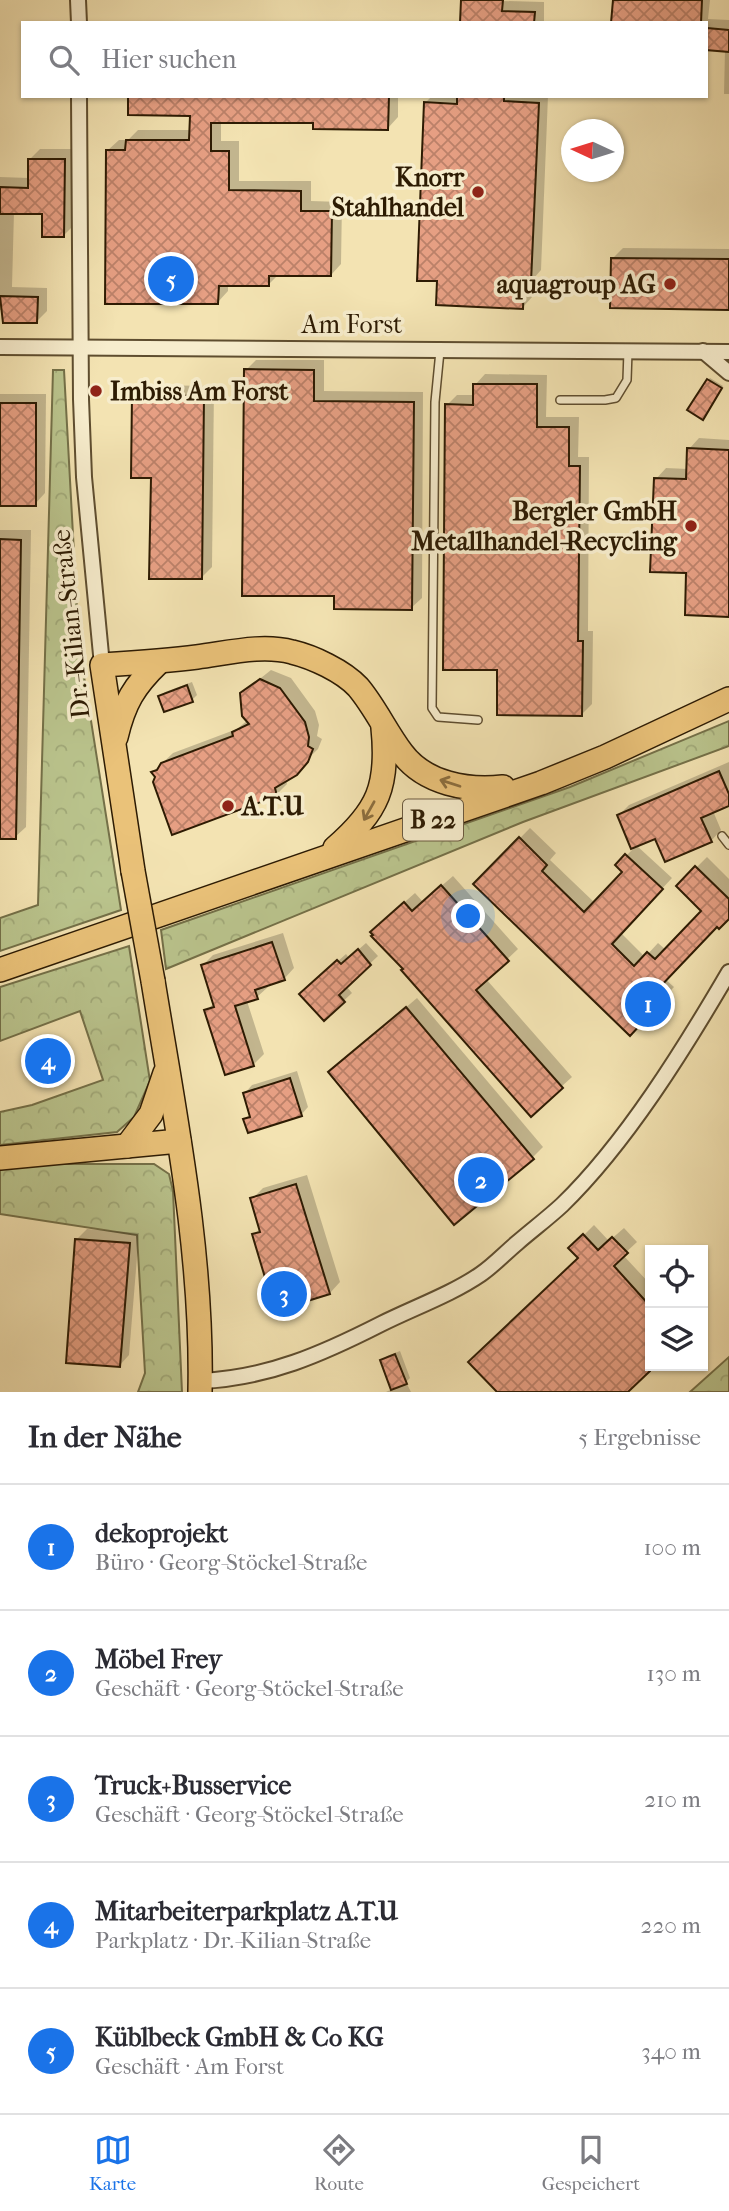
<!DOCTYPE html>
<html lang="de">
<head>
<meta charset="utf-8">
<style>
  :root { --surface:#fff; --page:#f2f2f3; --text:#2b2b33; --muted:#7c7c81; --line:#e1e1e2; --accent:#1a73e8 }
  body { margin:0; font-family:"IM FELL French Canon",serif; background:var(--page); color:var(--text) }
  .controls { position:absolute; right:21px; bottom:21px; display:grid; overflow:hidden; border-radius:0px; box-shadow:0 2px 5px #0004 }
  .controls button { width:63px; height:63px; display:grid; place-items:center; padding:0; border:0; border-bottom:2px solid var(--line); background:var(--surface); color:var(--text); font:35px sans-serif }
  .compass { position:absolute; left:561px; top:119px; width:63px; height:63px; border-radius:50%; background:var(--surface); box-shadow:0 2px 5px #0004; rotate:274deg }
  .you { position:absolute; left:469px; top:917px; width:24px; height:24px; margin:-18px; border:5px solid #fff; border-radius:50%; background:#1a73e8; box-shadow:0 0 0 10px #1a73e833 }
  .badge { display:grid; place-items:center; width:46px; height:46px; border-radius:50%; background:var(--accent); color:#fff; font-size:23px; font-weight:700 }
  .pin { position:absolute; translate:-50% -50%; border:4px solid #fff; box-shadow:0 2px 7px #0006 }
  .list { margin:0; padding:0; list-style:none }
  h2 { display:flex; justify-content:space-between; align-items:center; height:91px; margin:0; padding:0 28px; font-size:30px }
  h2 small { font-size:23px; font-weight:400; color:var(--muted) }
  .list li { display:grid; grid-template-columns:46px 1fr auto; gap:21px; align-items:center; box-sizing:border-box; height:126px; padding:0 28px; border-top:2px solid var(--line) }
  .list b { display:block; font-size:26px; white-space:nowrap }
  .list p { margin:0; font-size:23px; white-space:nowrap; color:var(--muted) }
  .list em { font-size:23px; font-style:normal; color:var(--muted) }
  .icon { flex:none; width:38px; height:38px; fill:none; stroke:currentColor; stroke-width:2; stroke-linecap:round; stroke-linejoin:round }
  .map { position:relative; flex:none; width:729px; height:1392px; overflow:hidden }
  .search { position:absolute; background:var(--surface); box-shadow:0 2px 5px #0004; left:21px; right:21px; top:21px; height:77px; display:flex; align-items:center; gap:18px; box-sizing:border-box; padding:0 24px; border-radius:0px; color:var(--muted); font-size:26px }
  .sheet { height:721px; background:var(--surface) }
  nav { display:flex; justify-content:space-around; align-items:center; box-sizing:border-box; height:98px; border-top:2px solid var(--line); background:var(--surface); font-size:19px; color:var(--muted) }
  nav a { display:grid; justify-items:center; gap:4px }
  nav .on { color:var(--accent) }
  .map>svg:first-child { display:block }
  .forest { fill:url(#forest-crowns); stroke:#747048; stroke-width:2 }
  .shadow { fill:#0003 }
  .building { fill:url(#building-cross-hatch); stroke:#2d1b03; stroke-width:2 }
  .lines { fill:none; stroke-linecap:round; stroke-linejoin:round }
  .service-casing { stroke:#5e4d2f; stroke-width:10 }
  .minor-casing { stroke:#5e4d2f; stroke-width:18 }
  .primary-casing { stroke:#2d1b03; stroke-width:26 }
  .service { stroke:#f7edcd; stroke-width:7 }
  .minor { stroke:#f7edcd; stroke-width:14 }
  .primary { stroke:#eac279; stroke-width:23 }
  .primary-bridge-casing { stroke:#2d1b03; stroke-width:26; stroke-linecap:butt }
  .primary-bridge { stroke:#eac279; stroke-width:23 }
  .oneway { stroke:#8c6e3e }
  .poi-dot { fill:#8f2418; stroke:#f7edcd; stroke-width:2.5 }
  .labels { text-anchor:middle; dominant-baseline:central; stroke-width:7; stroke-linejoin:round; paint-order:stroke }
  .shield { fill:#f7edcd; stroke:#6a5a40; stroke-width:2 }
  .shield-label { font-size:24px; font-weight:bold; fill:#2d1b03 }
  .poi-label { font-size:26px; font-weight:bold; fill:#2d1b03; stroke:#f7edcd; text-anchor:end }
  .street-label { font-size:26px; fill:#2d1b03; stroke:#f7edcd }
</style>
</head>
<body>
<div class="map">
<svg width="729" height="1392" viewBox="0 0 729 1392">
  <defs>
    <pattern id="forest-crowns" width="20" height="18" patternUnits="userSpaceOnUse" patternTransform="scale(1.75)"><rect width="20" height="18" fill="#bac48d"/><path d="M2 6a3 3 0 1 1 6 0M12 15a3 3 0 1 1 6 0" fill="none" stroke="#a0a878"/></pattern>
    <pattern id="building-cross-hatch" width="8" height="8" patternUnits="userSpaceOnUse" patternTransform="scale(1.75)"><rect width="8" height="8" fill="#e69f83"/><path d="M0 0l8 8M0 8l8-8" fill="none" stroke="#bb8169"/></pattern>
  </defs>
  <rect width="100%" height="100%" fill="#f3e3b2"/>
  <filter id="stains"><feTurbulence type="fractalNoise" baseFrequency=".00286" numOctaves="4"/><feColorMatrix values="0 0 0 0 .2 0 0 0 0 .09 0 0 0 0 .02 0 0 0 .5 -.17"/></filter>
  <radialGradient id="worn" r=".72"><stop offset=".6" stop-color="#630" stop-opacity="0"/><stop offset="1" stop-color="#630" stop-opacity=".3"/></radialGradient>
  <g class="forest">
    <polygon points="53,370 64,370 79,645 121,910 0,951 0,918 38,905"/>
    <polygon points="729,721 729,746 523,822 166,969 161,930 570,787"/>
    <polygon points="129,946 150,1081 134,1117 117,1132 0,1145 0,1112 32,1105 103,1080 80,1011 0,1041 0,987"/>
    <polygon points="0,1164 154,1164 169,1174 173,1191 182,1392 138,1392 145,1373 137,1235 0,1214"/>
    <polygon points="729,1357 729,1392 690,1392"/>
  </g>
  <g class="shadow">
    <polygon points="463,0 544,2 544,23 462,23"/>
    <polygon points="615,0 710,0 708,19 729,20 729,94 724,94 725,50 706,49 706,23 613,23"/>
    <polygon points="130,96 398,96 398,117 388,128 315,122 221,121 221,141 239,141 239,181 311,181 311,201 342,202 341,264 331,275 279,274 268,285 228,284 228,291 218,302 108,150 119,140 128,140 138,130 191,130 191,114"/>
    <polygon points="432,96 548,96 541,270 534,278 533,296 523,307 438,280 425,103"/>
    <polygon points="40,149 74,149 74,225 64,235 44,213 14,212 12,287 47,288 47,311 36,322 0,310 0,177 29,178 29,160"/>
    <polygon points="623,248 729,249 729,308 613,258"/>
    <polygon points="256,360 324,360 324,391 423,392 422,598 411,608 336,595 246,370"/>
    <polygon points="485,374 547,375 546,417 579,417 578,457 589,457 588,631 593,631 592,704 582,714 499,668 447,405 457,395 474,395 475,385"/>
    <polygon points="710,378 723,386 704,416 708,380"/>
    <polygon points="144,385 214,386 212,567 202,577 152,477 134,396"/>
    <polygon points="0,394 46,394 45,493 35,504 0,504"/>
    <polygon points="699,438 729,440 729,615 688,572 656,479 666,468 688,469 689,449"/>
    <polygon points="0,530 31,530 26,827 15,837 0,837"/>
    <polygon points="271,670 291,678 315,711 319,725 317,736 322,739 318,749 286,780 287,784 276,795 156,777 153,772 173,753 237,729 248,720 242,693"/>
    <polygon points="192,682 197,695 192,700 160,696 165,692"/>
    <polygon points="729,762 729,804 713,811 721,830 711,841 656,837 636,845 672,878 621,933 645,957 658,943 666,950 703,911 678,886 707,857 729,879 729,917 717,924 665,979 674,987 630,1033 475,884 530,828 556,853 550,860 595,903 624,872 617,865 633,849 619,815 629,805"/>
    <polygon points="453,876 518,949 486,979 572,1077 531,1114 383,921 415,893 423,902"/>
    <polygon points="283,933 294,968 284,979 267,984 268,987 257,997 247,1001 264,1054 253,1065 206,1011 214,1003 203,965 213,955"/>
    <polygon points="366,943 378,956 346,986 352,993 324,1019 309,987 346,954 349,958"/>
    <polygon points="417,998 543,1147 532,1158 330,1072"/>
    <polygon points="297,1071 308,1107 301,1115 245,1119 251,1114 245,1093 252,1085"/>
    <polygon points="307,1175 340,1282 330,1293 254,1235 261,1228 252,1199 263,1188"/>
    <polygon points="594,1225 609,1241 624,1228 637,1242 623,1255 650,1284 650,1366 653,1366 625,1392 580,1258 571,1248"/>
    <polygon points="87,1229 139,1233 129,1355 119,1366 77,1239"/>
    <polygon points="400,1351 410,1378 406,1382 411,1392 386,1392 392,1389 382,1361 387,1356"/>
  </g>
  <g class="building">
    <polygon points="461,0 503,0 502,11 535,12 534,23 460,23"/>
    <polygon points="613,0 702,0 701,23 611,23"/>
    <polygon points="707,28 729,30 729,52 706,50"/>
    <polygon points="128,96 389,96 388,130 313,129 313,123 211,123 211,151 229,151 229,190 301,191 301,211 332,211 331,276 269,276 269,286 219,286 218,304 105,304 106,150 125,150 126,140 189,140 190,116 128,115"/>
    <polygon points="457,96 504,96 504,101 539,103 531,282 524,282 523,309 436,305 437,281 417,281 424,102 457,104"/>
    <polygon points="28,159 65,159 64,237 42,237 42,214 0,214 0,187 28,188"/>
    <polygon points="611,258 729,259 729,310 610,308"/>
    <polygon points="0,296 38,297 37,323 3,323"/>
    <polygon points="244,369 314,370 314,401 414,402 412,610 334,609 334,596 242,596"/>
    <polygon points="707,379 722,388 703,420 687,410"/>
    <polygon points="473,384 537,384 537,427 569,427 569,466 580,466 578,641 583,641 582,716 497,715 497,670 443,670 445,404 473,405"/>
    <polygon points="132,395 204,396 202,579 149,579 151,478 131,478"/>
    <rect x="0" y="403" width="36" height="103"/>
    <polygon points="687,448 729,450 729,617 685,615 686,573 650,572 654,478 686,479"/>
    <polygon points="0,539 21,540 16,839 0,839"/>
    <polygon points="260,679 280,688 305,722 309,737 308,746 313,749 308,762 297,775 275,788 277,796 172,835 153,782 155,777 151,772 157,770 161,763 233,736 232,732 249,724 242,716 240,693"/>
    <polygon points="187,685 193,702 164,712 158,696"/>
    <polygon points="719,771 729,794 729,806 701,818 712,842 665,862 655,839 631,849 617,815"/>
    <polygon points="519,837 547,865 542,871 584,912 622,872 615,865 625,854 663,889 612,944 634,966 647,952 655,959 701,911 676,886 695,866 729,899 729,919 719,929 717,927 657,990 665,998 630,1036 473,884"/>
    <polygon points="441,885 509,961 476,990 563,1088 531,1117 401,970 403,969 371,936 373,935 370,932 404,902 412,911"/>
    <polygon points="272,942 285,980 255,990 258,999 235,1006 254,1066 225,1075 204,1010 214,1007 201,965"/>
    <polygon points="358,949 371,965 339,995 345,1002 324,1021 299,994 337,960 341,964"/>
    <polygon points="406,1007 534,1159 454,1225 328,1072"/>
    <polygon points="290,1078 302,1116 248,1133 243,1119 250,1117 243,1093"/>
    <polygon points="296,1184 330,1294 275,1311 252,1234 260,1232 250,1198"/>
    <polygon points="583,1234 598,1250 612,1237 628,1253 614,1266 650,1306 650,1371 628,1392 497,1392 468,1362 578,1258 568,1248"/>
    <polygon points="75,1239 130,1243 120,1367 66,1363"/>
    <polygon points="395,1354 407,1384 391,1390 380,1360"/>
  </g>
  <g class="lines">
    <defs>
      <g id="service">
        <polyline points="440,351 435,402 432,708 438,717 478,720"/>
        <polyline points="560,400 605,400 616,398 627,380 628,351"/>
        <polyline points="722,836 729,845"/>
      </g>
      <g id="minor">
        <polyline points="78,0 79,23"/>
        <polyline points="79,96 81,399 84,477 102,665"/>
        <polyline points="0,347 729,352"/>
        <polyline points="703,351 729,373"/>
        <path d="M201 1381C268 1378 322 1354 381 1324 413 1308 452 1294 481 1274 494 1265 505 1253 517 1243 532 1230 548 1218 562 1205 626 1143 684 1049 729 972"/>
      </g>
      <g id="primary">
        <path d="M116 737C124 703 134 686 159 662"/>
        <path d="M335 848C378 811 389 786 383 728"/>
        <path d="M133 871 102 665C134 663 166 661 197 657 228 653 262 644 292 652 313 657 343 671 358 687 375 707 386 732 402 753 425 784 468 791 503 787"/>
        <polyline points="0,970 541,783 605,757 729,699"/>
        <path d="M153 981C175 1117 203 1253 200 1392"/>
        <polyline points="127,1146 151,1114 165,1073"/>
        <polyline points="0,1158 179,1141"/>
      </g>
    </defs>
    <use href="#service" class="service-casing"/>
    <use href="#minor" class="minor-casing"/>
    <use href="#primary" class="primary-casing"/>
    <use href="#service" class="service"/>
    <use href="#minor" class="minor"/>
    <use href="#primary" class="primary"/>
    <defs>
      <polyline id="primary-bridge" points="133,871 153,981"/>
    </defs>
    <use href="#primary-bridge" class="primary-bridge-casing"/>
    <use href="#primary-bridge" class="primary-bridge"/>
  </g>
  <defs><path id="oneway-shaft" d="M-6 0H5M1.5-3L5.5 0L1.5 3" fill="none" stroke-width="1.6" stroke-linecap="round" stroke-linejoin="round" transform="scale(1.75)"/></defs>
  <g class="oneway">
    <use href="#oneway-shaft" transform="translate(450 783) rotate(-162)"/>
    <use href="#oneway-shaft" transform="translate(369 811) rotate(119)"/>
  </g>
  <g class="poi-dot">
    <circle cx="478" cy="192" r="7"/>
    <circle cx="670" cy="284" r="7"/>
    <circle cx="96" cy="391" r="7"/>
    <circle cx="691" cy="526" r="7"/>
    <circle cx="228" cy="806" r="7"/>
  </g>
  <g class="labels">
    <rect class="shield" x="403" y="799.5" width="60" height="41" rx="5"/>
    <g class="shield-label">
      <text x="433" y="820">B 22</text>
    </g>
    <g class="poi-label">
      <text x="464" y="177">Knorr<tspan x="464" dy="30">Stahlhandel</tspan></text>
      <text x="656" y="284">aquagroup AG</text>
      <text x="110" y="391" text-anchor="start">Imbiss Am Forst</text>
      <text x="677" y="511">Bergler GmbH<tspan x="677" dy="30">Metallhandel-Recycling</tspan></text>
      <text x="242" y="806" text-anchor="start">A.T.U</text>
    </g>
    <g class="street-label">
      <text x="352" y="324">Am Forst</text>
      <text transform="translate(71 624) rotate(-96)">Dr.-Kilian-Straße</text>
    </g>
  </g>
  <rect width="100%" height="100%" filter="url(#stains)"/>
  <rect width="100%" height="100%" fill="url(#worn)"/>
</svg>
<div class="controls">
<button><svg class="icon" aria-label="locate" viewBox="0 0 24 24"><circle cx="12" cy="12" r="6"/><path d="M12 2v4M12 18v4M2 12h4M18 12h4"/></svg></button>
<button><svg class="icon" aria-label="layers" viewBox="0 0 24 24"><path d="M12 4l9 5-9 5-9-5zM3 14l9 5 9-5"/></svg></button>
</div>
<svg class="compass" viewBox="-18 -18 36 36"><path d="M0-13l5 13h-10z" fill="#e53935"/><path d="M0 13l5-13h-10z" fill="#7c7c81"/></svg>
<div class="you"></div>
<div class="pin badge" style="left:648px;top:1004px">1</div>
<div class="pin badge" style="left:481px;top:1180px">2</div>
<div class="pin badge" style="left:284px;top:1294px">3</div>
<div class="pin badge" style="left:48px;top:1061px">4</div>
<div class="pin badge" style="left:171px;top:279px">5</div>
<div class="search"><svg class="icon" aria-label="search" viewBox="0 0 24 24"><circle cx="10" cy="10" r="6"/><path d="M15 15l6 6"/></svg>Hier suchen</div>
</div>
<section class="sheet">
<h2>In der Nähe<small>5 Ergebnisse</small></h2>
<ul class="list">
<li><span class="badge">1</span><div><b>dekoprojekt</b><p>Büro · Georg-Stöckel-Straße</p></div><em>100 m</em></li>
<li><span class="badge">2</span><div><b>Möbel Frey</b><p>Geschäft · Georg-Stöckel-Straße</p></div><em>130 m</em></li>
<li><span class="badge">3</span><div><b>Truck+Busservice</b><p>Geschäft · Georg-Stöckel-Straße</p></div><em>210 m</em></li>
<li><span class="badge">4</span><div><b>Mitarbeiterparkplatz A.T.U</b><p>Parkplatz · Dr.-Kilian-Straße</p></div><em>220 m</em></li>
<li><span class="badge">5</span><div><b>Küblbeck GmbH &amp; Co KG</b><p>Geschäft · Am Forst</p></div><em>340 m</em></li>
</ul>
</section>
<nav>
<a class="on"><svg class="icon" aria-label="map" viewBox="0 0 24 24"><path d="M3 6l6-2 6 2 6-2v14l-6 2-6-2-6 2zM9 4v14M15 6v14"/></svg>Karte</a>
<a><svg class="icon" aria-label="directions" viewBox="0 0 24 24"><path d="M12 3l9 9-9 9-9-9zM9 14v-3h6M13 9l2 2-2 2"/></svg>Route</a>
<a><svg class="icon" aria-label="saved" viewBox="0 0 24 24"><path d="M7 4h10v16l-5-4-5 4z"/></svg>Gespeichert</a>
</nav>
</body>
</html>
